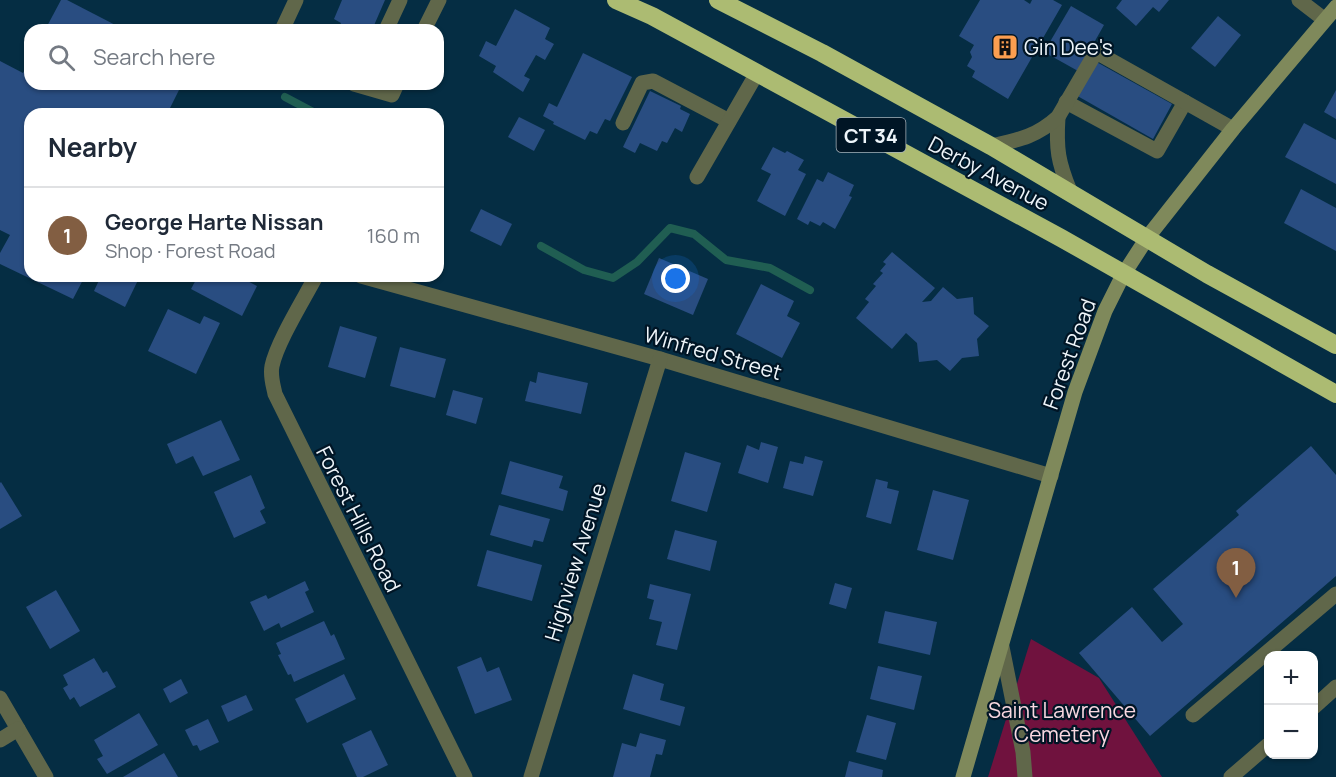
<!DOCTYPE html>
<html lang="en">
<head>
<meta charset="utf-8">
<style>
  :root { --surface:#fff; --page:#f2f2f3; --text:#1f2937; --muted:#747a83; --line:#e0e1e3; --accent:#825e42 }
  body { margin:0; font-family:Manrope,sans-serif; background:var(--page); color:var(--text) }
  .controls { position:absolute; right:18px; bottom:18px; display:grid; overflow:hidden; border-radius:12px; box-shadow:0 2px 4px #0004 }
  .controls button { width:54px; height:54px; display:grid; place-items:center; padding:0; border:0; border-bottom:2px solid var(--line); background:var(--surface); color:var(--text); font:30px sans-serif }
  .you { position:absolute; left:676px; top:279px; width:21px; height:21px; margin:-15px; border:4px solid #fff; border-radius:50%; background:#1a73e8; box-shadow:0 0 0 9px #1a73e833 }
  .badge { display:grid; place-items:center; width:39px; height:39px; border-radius:50%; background:var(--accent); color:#fff; font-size:20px; font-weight:700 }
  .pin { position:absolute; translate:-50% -50px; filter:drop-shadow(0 2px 3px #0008) }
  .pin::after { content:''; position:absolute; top:32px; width:21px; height:18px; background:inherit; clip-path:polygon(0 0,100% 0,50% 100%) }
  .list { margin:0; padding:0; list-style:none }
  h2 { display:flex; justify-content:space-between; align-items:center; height:78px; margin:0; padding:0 24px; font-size:26px }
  h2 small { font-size:20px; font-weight:400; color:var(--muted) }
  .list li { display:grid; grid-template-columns:39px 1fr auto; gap:18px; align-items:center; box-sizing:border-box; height:96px; padding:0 24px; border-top:2px solid var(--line) }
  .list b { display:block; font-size:22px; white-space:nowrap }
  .list p { margin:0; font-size:20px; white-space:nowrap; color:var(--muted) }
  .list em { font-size:20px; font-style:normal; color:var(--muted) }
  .icon { flex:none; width:33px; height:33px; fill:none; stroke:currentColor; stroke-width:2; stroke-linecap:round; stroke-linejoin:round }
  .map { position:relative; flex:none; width:1336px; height:777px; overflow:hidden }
  .search { position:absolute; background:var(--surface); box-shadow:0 2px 4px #0004; left:24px; top:24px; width:420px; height:66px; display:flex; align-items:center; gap:15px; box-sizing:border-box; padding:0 21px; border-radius:18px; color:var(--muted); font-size:22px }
  .panel { position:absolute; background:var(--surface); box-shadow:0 2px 4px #0004; left:24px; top:108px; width:420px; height:174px; border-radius:18px }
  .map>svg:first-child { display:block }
  .green { fill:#70123e }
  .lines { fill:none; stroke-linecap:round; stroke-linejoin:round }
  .stream { stroke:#205e52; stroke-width:8 }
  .building { fill:#294d81 }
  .lane { stroke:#60674a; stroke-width:15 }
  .street { stroke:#60674a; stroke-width:15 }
  .secondary { stroke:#7f895b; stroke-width:15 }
  .highway { stroke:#acbb72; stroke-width:18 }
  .labels { text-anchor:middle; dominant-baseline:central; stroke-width:4.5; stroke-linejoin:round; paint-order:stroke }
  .shield { fill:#001525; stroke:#a7b2ba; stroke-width:1.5 }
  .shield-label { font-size:20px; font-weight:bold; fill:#eef5fa }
  .poi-label { font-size:21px; fill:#eef5fa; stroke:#001525; text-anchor:start }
  .street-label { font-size:21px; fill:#eef5fa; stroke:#001525 }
  .park-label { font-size:21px; fill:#f9d8e1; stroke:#001525 }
</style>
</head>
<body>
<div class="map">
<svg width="1336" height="777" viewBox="0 0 1336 777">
  <rect width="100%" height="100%" fill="#052d43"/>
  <polygon class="green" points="1031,639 1099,678 1162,777 988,777"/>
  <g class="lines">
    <g class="stream">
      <polyline points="285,97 317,114"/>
      <polyline points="541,246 584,270 613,278 637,262 670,228 694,234 726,260 770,268 810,290"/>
    </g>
  </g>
  <g class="building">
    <polygon points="61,0 67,0 125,30 45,30"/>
    <polygon points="342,0 385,0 372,30 357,30 352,28 351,30 338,30 341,23 334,19"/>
    <polygon points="980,0 1024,0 1030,4 1032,0 1053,0 1062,5 1008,99 972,77 975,71 967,66 972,57 970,52 974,45 959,36"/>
    <polygon points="1122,0 1169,0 1159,12 1153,7 1136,26 1116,8"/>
    <polygon points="1071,6 1104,25 1078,71 1044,52"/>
    <polygon points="515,9 550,28 545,39 554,44 545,60 536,55 524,76 530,79 523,92 493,72 496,66 479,56 486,41 496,46"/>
    <polygon points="1218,16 1241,35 1215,67 1191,48"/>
    <polygon points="583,53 632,77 610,121 605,119 597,134 590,131 585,140 553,124 554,122 543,116 549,103 557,107"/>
    <polygon points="30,60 30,84 182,84 167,114 30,114 30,276 85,276 73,299 0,264 0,253 10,235 0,230 0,61 23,73"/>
    <polygon points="1093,60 1172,104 1153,139 1074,94"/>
    <polygon points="1336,90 1336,119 1324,112"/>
    <polygon points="650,91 681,106 680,109 690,114 682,132 675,128 667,143 662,141 657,151 640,143 635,153 623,147"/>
    <polygon points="519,117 545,130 534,151 508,137"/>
    <polygon points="1304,123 1336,140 1336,184 1285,157"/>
    <polygon points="773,147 785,153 787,151 804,160 798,170 806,174 785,216 757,201 771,174 761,169"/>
    <polygon points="828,172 854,185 849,196 852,197 835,229 823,222 820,226 810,221 808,225 797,219 817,179 823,182"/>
    <polygon points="1301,189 1336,208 1336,251 1284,223"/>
    <polygon points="481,209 512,224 501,246 470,231"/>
    <polygon points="892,252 935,288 922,302 931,301 943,287 957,299 973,297 974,314 989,326 977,339 979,356 962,358 950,371 937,360 919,362 917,343 906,333 892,349 856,318 869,302 865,299 876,286 873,284 883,273 880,271 886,264 883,262"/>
    <polygon points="659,258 708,279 693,315 644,294"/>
    <polygon points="101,276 140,276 125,307 94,291"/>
    <polygon points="198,276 238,276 257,286 242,316 191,289"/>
    <polygon points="761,284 794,301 787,316 800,323 782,358 736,334"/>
    <polygon points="168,309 200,324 204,316 220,323 196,374 148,351"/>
    <polygon points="340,326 377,337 365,378 328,367"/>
    <polygon points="400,347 446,359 435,398 390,386"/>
    <polygon points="538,372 588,383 581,414 525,401 530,381 536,383"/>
    <polygon points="453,390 483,398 476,424 446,415"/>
    <polygon points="221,420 240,460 203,476 193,456 176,464 167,444"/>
    <polygon points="761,442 778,447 768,483 738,473 747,445 759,450"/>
    <polygon points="1311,446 1336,475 1336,576 1150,736 1079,653 1132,607 1162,642 1183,624 1153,589 1239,515 1236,511"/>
    <polygon points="685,452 721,463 707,512 671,501"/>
    <polygon points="805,456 823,461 813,496 783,488 790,461 803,464"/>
    <polygon points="510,461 563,476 559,488 568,491 563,511 501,494"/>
    <polygon points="251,475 265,508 260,511 266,523 234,538 214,492"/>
    <polygon points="876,479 888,482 887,488 899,491 891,524 866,517"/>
    <polygon points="1,482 22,516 0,529 0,483"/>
    <polygon points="933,490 969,500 953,560 917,550"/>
    <polygon points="499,505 550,519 543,542 534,540 532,547 490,535"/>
    <polygon points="675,530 717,541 710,571 667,559"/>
    <polygon points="487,550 542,565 532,601 477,586"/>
    <polygon points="305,581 309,590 305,592 314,612 281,628 279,623 264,631 250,602 266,595 268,599"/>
    <polygon points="835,583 852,588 846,609 829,604"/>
    <polygon points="650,584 691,594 677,650 656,645 662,622 649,619 654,600 647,598"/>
    <polygon points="56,590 80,631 50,649 26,607"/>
    <polygon points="885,611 937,622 930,655 878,643"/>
    <polygon points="324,621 331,636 334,634 345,659 294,682 291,674 288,675 278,655 281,654 276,643"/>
    <polygon points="481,657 487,672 499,667 512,700 475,714 457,667"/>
    <polygon points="94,658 103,673 107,671 116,687 80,707 74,697 70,700 63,688 68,685 63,675"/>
    <polygon points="878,666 922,676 914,710 870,699"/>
    <polygon points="344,674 356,699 307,723 295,699"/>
    <polygon points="633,674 664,684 660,700 685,707 680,726 623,709"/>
    <polygon points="181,679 188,693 170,703 163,689"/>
    <polygon points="246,695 253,710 228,722 221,706"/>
    <polygon points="139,713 158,745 107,774 97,759 103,756 94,740"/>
    <polygon points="867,715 896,723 886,760 856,752"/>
    <polygon points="208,719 219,742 200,751 197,745 193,746 185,730"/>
    <polygon points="371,730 388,765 363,777 357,777 342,744"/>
    <polygon points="640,733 666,740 662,755 656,754 650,777 613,777 622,743 636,747"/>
    <polygon points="164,753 178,777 123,777"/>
    <polygon points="849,761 883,770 882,777 845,777"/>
  </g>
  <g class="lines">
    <g class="lane">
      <polyline points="282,30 296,0"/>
      <polyline points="386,30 400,0"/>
      <polyline points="424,30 439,0"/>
      <polyline points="354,84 392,95 397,84"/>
      <polyline points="1066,102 1157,151 1185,102"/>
      <path d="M1058 117C1056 149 1058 162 1070 191"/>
      <polyline points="623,123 642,83 653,81 729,121"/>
      <path d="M991 146C1018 140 1036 137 1058 117L1096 52 1233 129"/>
      <polyline points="697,177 757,73"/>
      <polyline points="1002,647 1023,752 1025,777"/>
      <polyline points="1314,707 1336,687"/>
      <polyline points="1193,715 1336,594"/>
      <polyline points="1231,777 1268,745"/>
    </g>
    <g class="street">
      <polyline points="1299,0 1325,20"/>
      <path d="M316 276C304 299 277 342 272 366 270 376 273 384 275 394L465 777"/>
      <polyline points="361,276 660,359 1051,476"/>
      <polyline points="0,698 46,777"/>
      <polyline points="0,740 18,729"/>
      <polyline points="531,777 660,359"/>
    </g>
    <polyline class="secondary" points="963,777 1075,392 1105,311 1123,275 1147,238 1233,129 1336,7"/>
    <g class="highway">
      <polyline points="616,0 652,16 1061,238 1336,394"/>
      <polyline points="718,0 822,53 991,146 1207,274 1336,345"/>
    </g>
  </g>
  <defs>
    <symbol id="building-square" viewBox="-11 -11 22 22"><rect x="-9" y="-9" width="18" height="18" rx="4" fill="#fb9e50" stroke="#001525"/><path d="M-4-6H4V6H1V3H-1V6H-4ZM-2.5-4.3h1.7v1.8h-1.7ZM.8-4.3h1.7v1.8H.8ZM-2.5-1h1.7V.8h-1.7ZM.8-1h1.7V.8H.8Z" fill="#111"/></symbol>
  </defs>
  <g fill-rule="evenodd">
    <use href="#building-square" x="990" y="32" width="30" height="30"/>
  </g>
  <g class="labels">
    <rect class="shield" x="836.5" y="118" width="69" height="34" rx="4.5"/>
    <g class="shield-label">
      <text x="871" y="135">CT 34</text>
    </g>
    <g class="poi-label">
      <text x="1024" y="47">Gin Dee's</text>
    </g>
    <g class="street-label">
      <text transform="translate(989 173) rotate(28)">Derby Avenue</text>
      <text transform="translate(713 353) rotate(16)">Winfred Street</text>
      <text transform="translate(1069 354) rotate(-70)">Forest Road</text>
      <text transform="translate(359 519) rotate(63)">Forest Hills Road</text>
      <text transform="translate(575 562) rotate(-73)">Highview Avenue</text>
    </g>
    <g class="park-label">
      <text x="1062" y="710">Saint Lawrence<tspan x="1062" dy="24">Cemetery</tspan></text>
    </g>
  </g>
</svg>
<div class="controls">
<button>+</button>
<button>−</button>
</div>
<div class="you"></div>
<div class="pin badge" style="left:1236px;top:598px">1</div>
<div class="search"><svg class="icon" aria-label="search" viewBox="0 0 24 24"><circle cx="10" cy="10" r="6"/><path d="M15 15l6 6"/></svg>Search here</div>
<section class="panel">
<h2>Nearby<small></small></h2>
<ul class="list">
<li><span class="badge">1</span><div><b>George Harte Nissan</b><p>Shop · Forest Road</p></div><em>160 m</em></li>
</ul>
</section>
</div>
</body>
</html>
